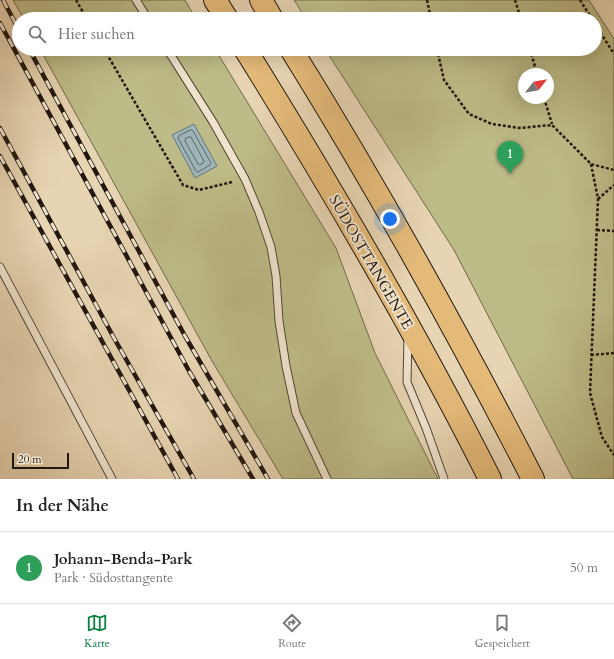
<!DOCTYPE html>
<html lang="de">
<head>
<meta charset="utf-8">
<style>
  :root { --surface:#fff; --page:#f6f6f6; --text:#222; --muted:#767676; --line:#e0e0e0; --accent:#0b8043 }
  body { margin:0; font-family:Cardo,serif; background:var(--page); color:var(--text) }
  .compass { position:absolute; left:518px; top:68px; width:36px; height:36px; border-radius:50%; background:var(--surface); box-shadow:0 4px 16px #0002; rotate:59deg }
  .scale { position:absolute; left:12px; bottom:10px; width:57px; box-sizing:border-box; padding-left:4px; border:2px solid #22170e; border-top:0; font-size:11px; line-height:14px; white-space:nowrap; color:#22170e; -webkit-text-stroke:3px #efe3cd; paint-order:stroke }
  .you { position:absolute; left:390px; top:219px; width:14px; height:14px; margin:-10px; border:3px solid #fff; border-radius:50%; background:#1a73e8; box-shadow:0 0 0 6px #1a73e833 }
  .badge { display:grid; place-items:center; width:26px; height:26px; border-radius:50%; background:var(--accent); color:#fff; font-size:13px; font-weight:700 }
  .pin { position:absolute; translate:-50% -33px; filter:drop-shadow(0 1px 2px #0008) }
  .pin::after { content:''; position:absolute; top:21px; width:14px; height:12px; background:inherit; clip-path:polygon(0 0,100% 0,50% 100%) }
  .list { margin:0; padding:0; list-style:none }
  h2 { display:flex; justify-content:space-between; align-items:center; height:52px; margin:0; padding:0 16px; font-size:17px }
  h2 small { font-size:13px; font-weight:400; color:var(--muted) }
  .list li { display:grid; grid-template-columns:26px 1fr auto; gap:12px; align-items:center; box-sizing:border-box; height:72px; padding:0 16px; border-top:1px solid var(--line) }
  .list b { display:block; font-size:15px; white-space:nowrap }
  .list p { margin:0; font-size:13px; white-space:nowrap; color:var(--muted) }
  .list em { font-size:13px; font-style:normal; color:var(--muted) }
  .icon { flex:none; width:22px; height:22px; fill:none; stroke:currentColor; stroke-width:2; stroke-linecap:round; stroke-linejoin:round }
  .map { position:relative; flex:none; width:614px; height:479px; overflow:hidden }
  .search { position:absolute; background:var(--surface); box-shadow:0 4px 16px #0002; left:12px; right:12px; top:12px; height:44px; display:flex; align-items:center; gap:10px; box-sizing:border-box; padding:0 14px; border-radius:22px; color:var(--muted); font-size:15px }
  .sheet { height:124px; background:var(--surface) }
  nav { display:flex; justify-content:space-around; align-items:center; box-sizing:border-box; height:56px; border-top:1px solid var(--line); background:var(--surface); font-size:11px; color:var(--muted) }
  nav a { display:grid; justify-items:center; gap:2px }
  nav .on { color:var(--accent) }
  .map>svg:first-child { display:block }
  .green { fill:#bdbb87; stroke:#70694a; fill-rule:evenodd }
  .water { fill:#9db5b8; stroke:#6c7674 }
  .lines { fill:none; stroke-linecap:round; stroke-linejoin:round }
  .shore { stroke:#606663; stroke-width:1 }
  .service-casing { stroke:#534637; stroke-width:9 }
  .motorway-casing { stroke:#22170e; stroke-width:24 }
  .path { stroke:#22170e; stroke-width:2.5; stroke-dasharray:3 2; stroke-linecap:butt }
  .service { stroke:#efe3cd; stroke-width:7 }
  .motorway { stroke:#e4ba79; stroke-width:22 }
  .rail-casing { stroke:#22170e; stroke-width:4.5 }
  .rail { stroke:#efe3cd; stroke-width:3; stroke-dasharray:9; stroke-linecap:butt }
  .labels { text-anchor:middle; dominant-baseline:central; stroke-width:4; stroke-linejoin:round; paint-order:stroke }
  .street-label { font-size:15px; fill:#22170e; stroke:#efe3cd }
</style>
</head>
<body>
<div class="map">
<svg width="614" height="479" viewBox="0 0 614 479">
  <rect width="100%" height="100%" fill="#e7d4b2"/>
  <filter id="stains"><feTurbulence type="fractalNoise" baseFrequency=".005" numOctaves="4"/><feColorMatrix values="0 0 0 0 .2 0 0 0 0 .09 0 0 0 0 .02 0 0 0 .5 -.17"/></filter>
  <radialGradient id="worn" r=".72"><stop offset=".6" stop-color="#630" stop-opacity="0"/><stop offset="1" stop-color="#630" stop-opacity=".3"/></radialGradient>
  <g class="green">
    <polygon points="13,0 185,0 196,19 24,19"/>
    <path d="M294 0H589L614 39V479H573L454 250 325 49H595V19H306ZM524 74H548V98H524Z"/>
    <polygon points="40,49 215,49 336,248 375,353 438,479 283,479 212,361"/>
  </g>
  <polygon class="water" points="194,124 217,166 195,178 172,135"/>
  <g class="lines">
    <g class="shore">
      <polygon points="191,130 193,131 211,163 210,165 198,172 196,171 178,138 179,136"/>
      <polygon points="189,137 191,137 204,161 203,163 200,165 198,164 185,141 185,139"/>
    </g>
    <defs>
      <g id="service">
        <polyline points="136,0 148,19"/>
        <polyline points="167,49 213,122 245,179 259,212 271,247 276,276 279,321 286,366 296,413 327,479"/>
        <polyline points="0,267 112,479"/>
        <polyline points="408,337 407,382 426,428 444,479"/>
      </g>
      <g id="motorway">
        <polyline points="215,0 227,19"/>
        <polyline points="261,0 272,19"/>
        <path d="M245 49C332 189 416 332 490 479"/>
        <path d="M291 49C378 189 458 333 533 479"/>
      </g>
    </defs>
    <use href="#service" class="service-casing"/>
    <use href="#motorway" class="motorway-casing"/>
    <g class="path">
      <polyline points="76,0 87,19"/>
      <polyline points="427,0 431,19"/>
      <polyline points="515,0 521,19"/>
      <polyline points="580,0 592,19"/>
      <polyline points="595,24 614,54"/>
      <polyline points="104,49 183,185 199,190 232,182"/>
      <polyline points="437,49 444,80 469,114 492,124 519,128 552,125 591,164 614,170"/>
      <polyline points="530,49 537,74"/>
      <polyline points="544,98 552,124"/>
      <polyline points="591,164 598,199 590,393 602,437 614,455"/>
      <polyline points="598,199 614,185"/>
      <polyline points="597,230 614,231"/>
      <polyline points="591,355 614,353"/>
    </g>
    <use href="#service" class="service"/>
    <use href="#motorway" class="motorway"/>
    <defs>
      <g id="rail">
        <polyline points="3,0 19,30"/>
        <polyline points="0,23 189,371 253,479"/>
        <polyline points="29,49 185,336 268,479"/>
        <polyline points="0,128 114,338 194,479"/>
        <polyline points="0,156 178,479"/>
      </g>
    </defs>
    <use href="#rail" class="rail-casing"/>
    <use href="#rail" class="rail"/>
  </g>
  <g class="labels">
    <g class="street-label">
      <text transform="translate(371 262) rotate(60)">SÜDOSTTANGENTE</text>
    </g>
  </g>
  <rect width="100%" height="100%" filter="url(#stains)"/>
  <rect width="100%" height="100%" fill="url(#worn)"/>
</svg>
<svg class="compass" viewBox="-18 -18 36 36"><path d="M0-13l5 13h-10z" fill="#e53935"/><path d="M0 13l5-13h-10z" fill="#767676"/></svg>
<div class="scale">20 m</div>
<div class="you"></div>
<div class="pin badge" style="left:510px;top:174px;background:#2e9e5b">1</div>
<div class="search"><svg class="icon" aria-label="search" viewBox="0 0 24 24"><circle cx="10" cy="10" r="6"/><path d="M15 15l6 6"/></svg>Hier suchen</div>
</div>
<section class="sheet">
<h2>In der Nähe<small></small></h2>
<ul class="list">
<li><span class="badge" style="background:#2e9e5b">1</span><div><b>Johann-Benda-Park</b><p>Park · Südosttangente</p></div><em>50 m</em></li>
</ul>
</section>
<nav>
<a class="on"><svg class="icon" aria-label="map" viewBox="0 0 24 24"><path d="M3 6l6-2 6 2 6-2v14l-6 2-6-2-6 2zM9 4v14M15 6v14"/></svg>Karte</a>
<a><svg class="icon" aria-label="directions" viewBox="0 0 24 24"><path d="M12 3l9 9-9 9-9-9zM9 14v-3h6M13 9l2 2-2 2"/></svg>Route</a>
<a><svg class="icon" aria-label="saved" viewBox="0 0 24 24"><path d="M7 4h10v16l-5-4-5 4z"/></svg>Gespeichert</a>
</nav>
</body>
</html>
